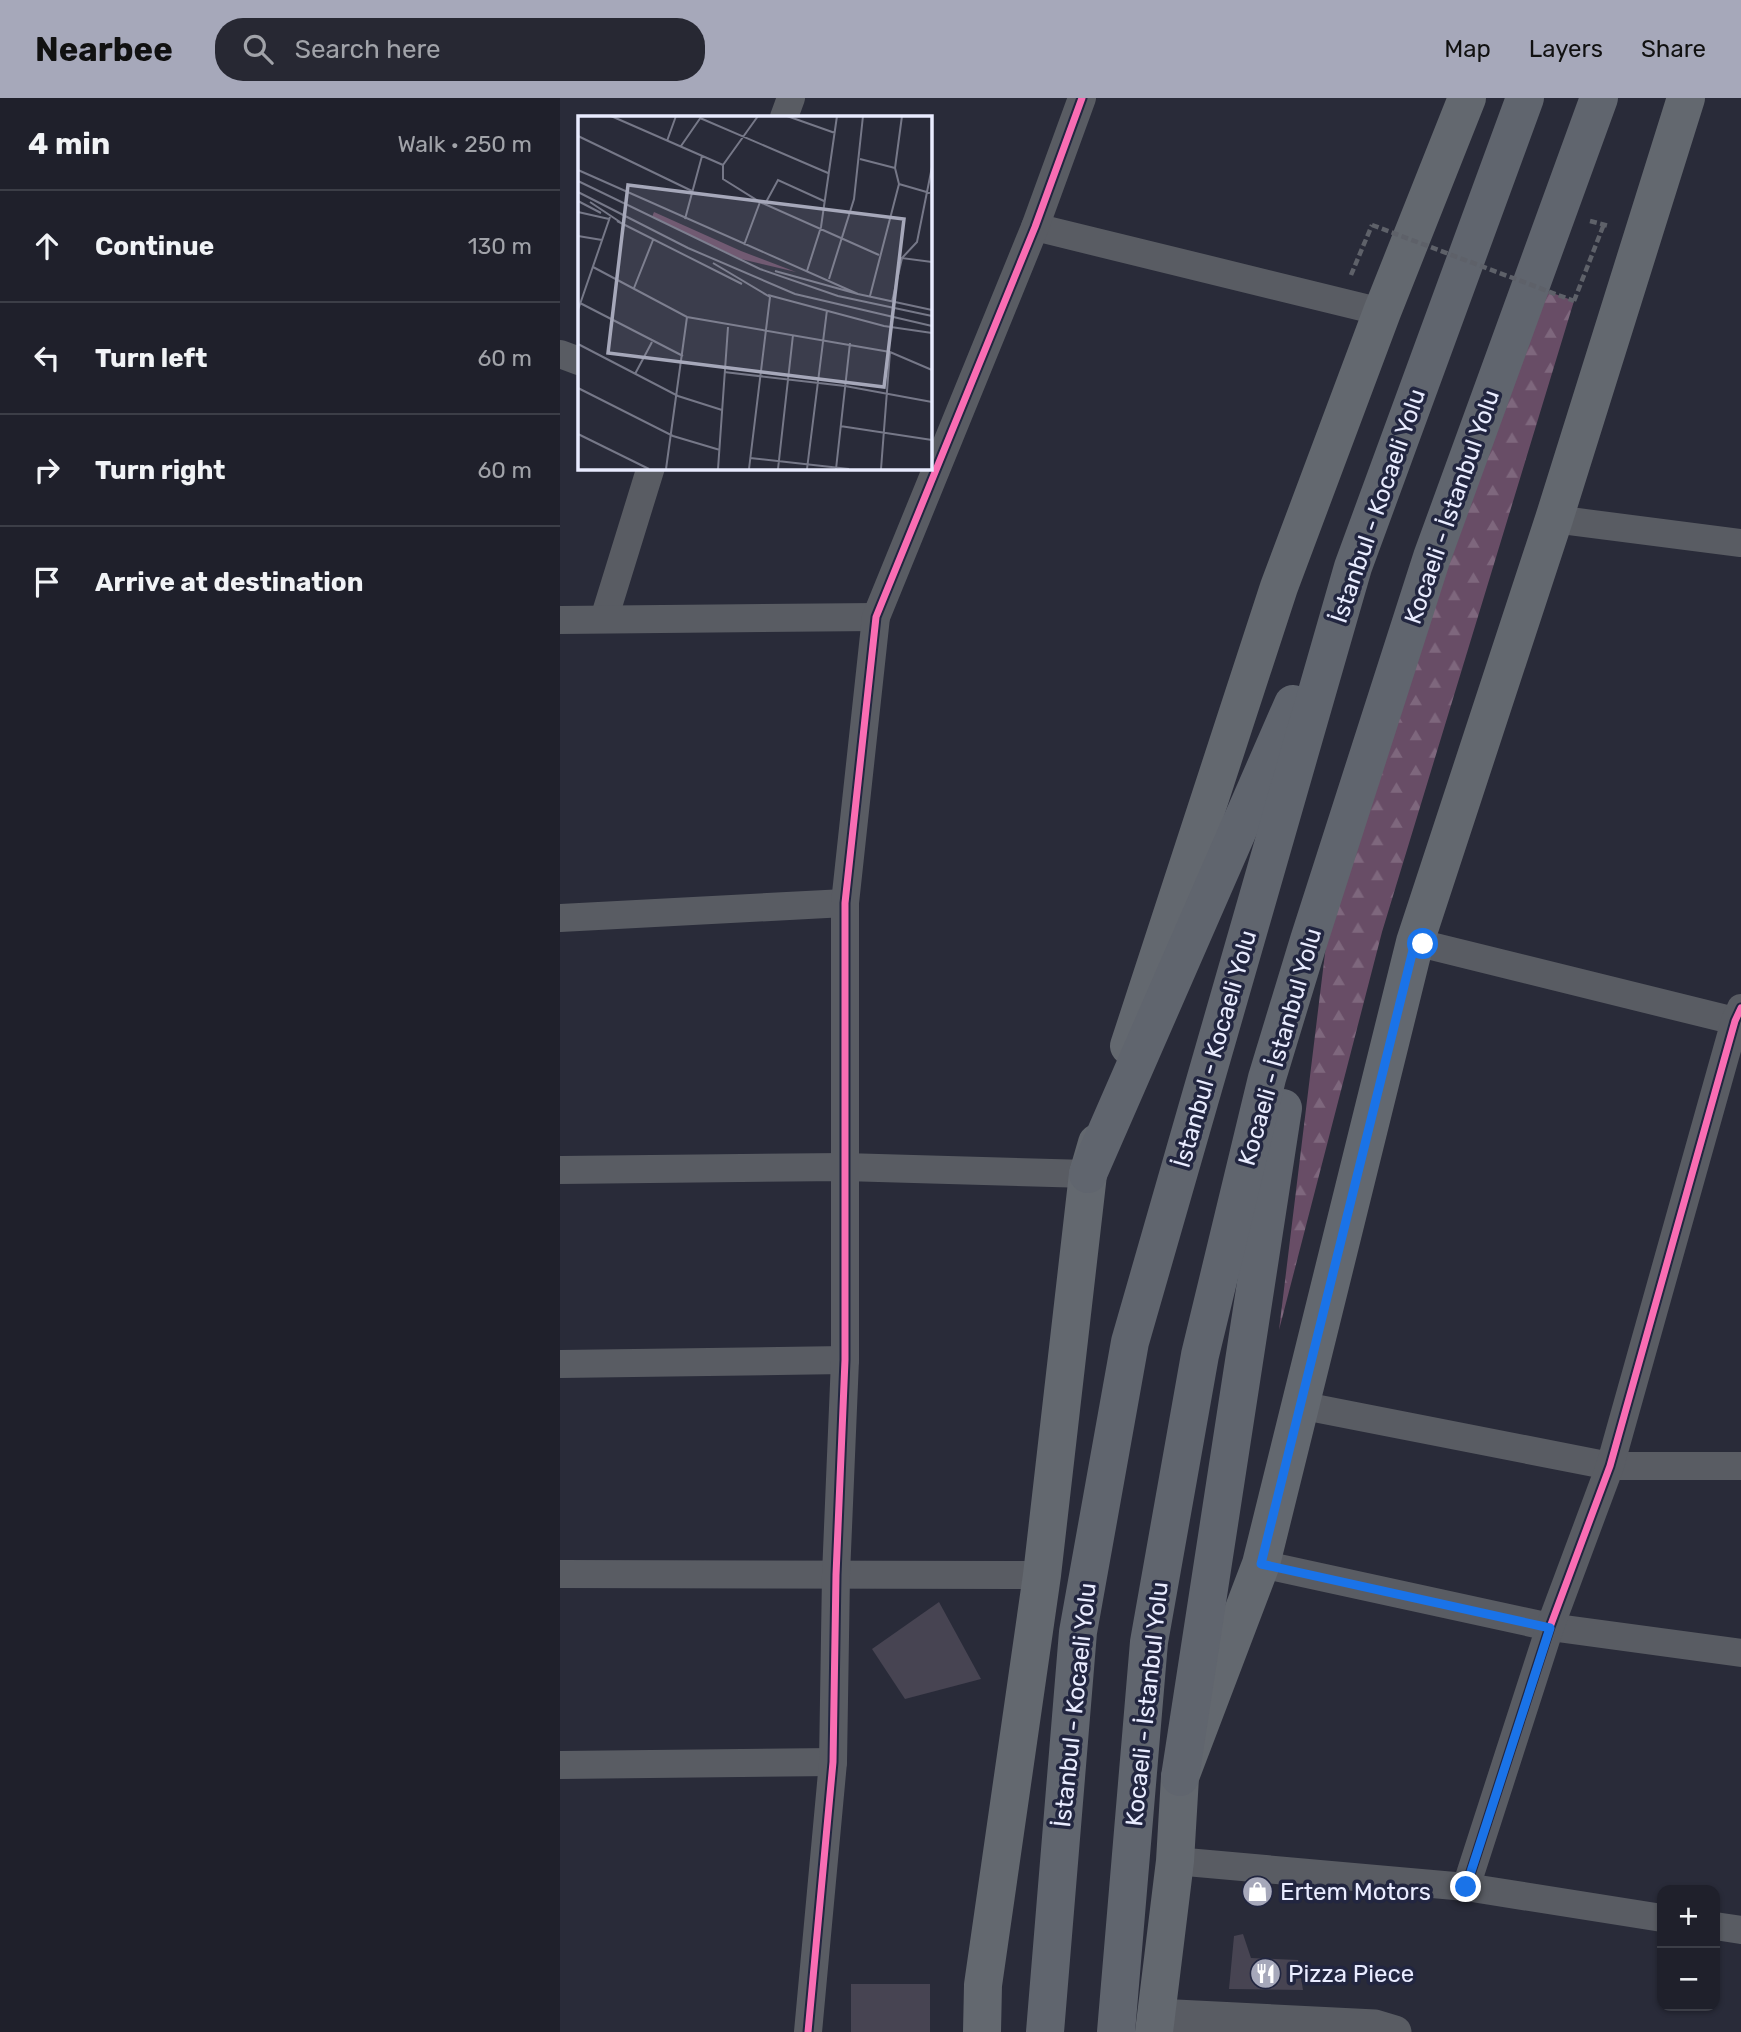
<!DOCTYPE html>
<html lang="en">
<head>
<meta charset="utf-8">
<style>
  :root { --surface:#1f202b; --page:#272833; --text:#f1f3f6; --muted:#a1a3a9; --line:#3c3e47; --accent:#a6a8ba }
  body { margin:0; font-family:Rubik,sans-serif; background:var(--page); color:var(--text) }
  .controls { position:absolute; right:21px; bottom:21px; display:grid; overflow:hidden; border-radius:14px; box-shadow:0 2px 5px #0004 }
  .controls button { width:63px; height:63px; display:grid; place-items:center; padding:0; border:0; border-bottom:2px solid var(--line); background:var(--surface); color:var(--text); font:35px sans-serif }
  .stop { position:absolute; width:21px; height:21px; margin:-16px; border:5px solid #1a73e8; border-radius:50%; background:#fff }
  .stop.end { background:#1a73e8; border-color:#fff; box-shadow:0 2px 7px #0008 }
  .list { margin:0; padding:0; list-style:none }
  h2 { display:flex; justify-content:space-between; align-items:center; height:91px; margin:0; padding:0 28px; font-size:30px }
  h2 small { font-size:23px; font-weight:400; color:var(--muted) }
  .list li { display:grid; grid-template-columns:46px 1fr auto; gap:21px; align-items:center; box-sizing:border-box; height:112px; padding:0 28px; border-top:2px solid var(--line) }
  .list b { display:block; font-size:26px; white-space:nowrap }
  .list em { font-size:23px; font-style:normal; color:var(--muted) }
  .icon { flex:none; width:38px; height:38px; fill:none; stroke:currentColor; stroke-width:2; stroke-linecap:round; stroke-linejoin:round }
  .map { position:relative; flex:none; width:1181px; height:1934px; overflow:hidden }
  header { display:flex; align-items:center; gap:42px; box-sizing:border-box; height:98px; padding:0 35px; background:var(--accent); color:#111 }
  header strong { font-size:33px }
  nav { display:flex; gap:38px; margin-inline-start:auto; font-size:24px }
  .search { width:490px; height:63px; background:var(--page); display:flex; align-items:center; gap:18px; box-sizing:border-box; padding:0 24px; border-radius:28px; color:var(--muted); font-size:26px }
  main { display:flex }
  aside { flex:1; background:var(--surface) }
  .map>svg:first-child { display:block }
  .forest { fill:url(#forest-firs) }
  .building { fill:#474452 }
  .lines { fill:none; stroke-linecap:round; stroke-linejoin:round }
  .path { stroke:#5e6169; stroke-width:4.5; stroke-dasharray:7 3.5; stroke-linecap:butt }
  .minor { stroke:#595c63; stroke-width:28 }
  .tertiary { stroke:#595c63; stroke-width:33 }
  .secondary { stroke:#63686f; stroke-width:38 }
  .trunk { stroke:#60656e; stroke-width:38 }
  .path-bridge { stroke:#5e6169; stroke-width:4.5; stroke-dasharray:7 3.5; stroke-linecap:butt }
  .cycleway-casing { stroke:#222640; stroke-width:11 }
  .cycleway { stroke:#f96db3; stroke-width:7 }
  .route { stroke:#1a73e8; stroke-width:9 }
  .labels { text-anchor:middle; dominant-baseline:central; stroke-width:7; stroke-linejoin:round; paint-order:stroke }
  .street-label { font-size:24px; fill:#e9ecff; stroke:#222640 }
  .poi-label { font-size:24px; fill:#e9ecff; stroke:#222640; text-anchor:start }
  .inset-road { fill:none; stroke:#767888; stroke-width:2 }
  .view { fill:#a6a8ba; fill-opacity:0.15; stroke:#a6a8ba; stroke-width:3.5 }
  .inset-edge { fill:none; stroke:#e9ecff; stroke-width:3.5 }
</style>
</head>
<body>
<header>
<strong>Nearbee</strong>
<div class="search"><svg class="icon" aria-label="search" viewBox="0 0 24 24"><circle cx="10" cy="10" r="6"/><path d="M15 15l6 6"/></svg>Search here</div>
<nav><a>Map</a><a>Layers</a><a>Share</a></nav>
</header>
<main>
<aside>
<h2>4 min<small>Walk · 250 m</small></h2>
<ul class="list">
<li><svg class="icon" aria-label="ahead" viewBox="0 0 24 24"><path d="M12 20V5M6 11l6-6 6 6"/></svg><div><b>Continue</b></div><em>130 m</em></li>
<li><svg class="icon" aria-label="left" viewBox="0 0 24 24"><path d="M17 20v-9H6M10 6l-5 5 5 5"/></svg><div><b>Turn left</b></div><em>60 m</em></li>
<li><svg class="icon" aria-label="right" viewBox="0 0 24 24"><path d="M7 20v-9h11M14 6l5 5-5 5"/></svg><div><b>Turn right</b></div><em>60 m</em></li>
<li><svg class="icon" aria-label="arrive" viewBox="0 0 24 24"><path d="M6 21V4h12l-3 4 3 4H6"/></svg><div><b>Arrive at destination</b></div></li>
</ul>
</aside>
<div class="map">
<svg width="1181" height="1934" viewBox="0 0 1181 1934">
  <defs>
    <pattern id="forest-firs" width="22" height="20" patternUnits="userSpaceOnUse" patternTransform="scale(1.75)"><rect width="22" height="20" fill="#684d66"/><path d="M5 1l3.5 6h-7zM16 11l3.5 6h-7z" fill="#7e677d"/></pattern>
  </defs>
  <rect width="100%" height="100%" fill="#292b39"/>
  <polygon class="forest" points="979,190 1014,203 822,834 719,1232 767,839"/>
  <g class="building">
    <polygon points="379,1504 421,1581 345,1601 312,1551"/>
    <polygon points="683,1836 691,1860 738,1862 743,1892 669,1891 674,1838"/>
    <rect x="291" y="1886" width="79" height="48"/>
  </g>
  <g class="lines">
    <g class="path">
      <polyline points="1030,123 1049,128"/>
      <polyline points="791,177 812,127"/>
      <polyline points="1014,203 1044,126"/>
    </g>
    <g class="minor">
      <polyline points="224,19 231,0"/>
      <polyline points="475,129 822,214"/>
      <polyline points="0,256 19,263"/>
      <polyline points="994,421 1181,445"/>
      <polyline points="44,521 91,369"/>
      <polyline points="0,522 316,519"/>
      <polyline points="0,820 285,805"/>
      <polyline points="855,844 1175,923"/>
      <polyline points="0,1072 284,1069 528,1076"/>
      <polyline points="0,1266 285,1262"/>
      <polyline points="739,1307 1050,1368 1181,1368"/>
      <polyline points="701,1466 990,1529 1181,1555"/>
      <polyline points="0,1476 482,1477"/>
      <polyline points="0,1667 273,1664"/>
      <polyline points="615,1763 906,1789 1102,1820"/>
      <polyline points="906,1789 990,1529 1050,1368 1175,923 1181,910"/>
      <polyline points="1155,1828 1181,1832"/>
      <polyline points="248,1934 273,1664 276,1477 285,1262 285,805 316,519 475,129 522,0"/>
    </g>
    <polyline class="tertiary" points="596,1917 815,1928 835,1934"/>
    <g class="secondary">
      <polyline points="569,948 719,489 822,214 907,0"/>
      <polyline points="422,1934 423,1887 482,1477 528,1076 537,1045"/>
      <polyline points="594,1934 615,1763 620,1679 701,1466 855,844 994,421 1126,0"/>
    </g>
    <g class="trunk">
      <polyline points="528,1076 733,606"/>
      <polyline points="620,1679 723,1010"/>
      <polyline points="485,1934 518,1534 570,1244 793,469 965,0"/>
      <polyline points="556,1934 589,1544 640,1257 707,980 749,842 872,459 1039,0"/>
    </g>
    <polyline class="path-bridge" points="812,127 1014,203"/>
    <defs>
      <g id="cycleway">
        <polyline points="906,1789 990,1529 1050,1368 1175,923 1181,910"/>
        <polyline points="248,1934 273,1664 276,1477 285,1262 285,805 316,519 475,129 522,0"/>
      </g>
    </defs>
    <use href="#cycleway" class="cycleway-casing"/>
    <use href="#cycleway" class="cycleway"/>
  </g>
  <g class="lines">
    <polyline class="route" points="863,846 855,844 701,1466 990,1530 906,1789"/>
  </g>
  <defs>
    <symbol id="shop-disc" viewBox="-11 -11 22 22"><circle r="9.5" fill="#a6a8ba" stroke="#222640"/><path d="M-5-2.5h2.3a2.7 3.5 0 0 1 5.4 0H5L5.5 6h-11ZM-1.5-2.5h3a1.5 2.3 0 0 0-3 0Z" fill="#fff"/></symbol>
    <symbol id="restaurant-disc" viewBox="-11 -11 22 22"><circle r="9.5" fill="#a6a8ba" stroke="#222640"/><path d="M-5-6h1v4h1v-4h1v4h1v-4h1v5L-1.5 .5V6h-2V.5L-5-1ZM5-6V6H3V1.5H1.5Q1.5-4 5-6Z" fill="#fff"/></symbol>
  </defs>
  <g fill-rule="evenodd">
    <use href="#shop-disc" x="680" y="1776" width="35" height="35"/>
    <use href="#restaurant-disc" x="688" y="1858" width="35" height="35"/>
  </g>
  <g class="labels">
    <g class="street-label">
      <text transform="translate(818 408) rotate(-71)">İstanbul - Kocaeli Yolu</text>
      <text transform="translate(892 409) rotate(-71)">Kocaeli - İstanbul Yolu</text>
      <text transform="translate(720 949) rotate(-74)">Kocaeli - İstanbul Yolu</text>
      <text transform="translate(655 951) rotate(-74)">İstanbul - Kocaeli Yolu</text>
      <text transform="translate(587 1606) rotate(-84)">Kocaeli - İstanbul Yolu</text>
      <text transform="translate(515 1607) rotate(-84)">İstanbul - Kocaeli Yolu</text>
    </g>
    <g class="poi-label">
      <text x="720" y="1794">Ertem Motors</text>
      <text x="728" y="1876">Pizza Piece</text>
    </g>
  </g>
  <g transform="translate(18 18)">
    <rect width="354" height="354" fill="#292b39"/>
    <path d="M76 96 163 135 218 156 163 143 74 101Z" fill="#684d66"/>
    <path class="inset-road" d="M33 0 145 49M180 0 145 49V63L182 86 301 139M209 0 257 17M122 2 250 57M0 20 114 75M89 25 98 0M103 30 123 1M282 43 317 52M0 54 280 178 354 194M0 65 182 153 260 180 354 200M321 68 352 77M0 76 110 132 217 178 354 210M0 85 23 97M12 86 42 106M187 88 200 64 246 85M0 96 31 103M107 103 124 40M39 105 164 168M0 120 24 124M166 129 182 86M324 142 339 126 354 51M135 147 192 181M15 151 109 201 312 236 354 254M197 155 280 178M229 155 243 111 259 0M251 163 276 83 285 0M56 172 75 124M190 179 306 210 354 217M292 180 321 68 317 52 324 0M314 186 324 142 354 146M2 187 105 240M0 194 32 101M0 228 100 280 144 294M146 256 267 270 354 286M57 258 74 226M0 272 95 320 142 334M262 310 354 324M0 318 71 353M172 342 271 353M88 353 109 201M140 353 150 211M171 353 192 181M200 353 215 219M229 353 249 194M258 353 272 227M303 353 312 236"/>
    <path class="view" d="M50 69 326 103 306 271 30 237Z"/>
    <rect width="354" height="354" class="inset-edge"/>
  </g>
</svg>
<div class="controls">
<button>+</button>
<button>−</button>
</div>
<div class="stop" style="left:863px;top:846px"></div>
<div class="stop end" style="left:906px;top:1789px"></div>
</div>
</main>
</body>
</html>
